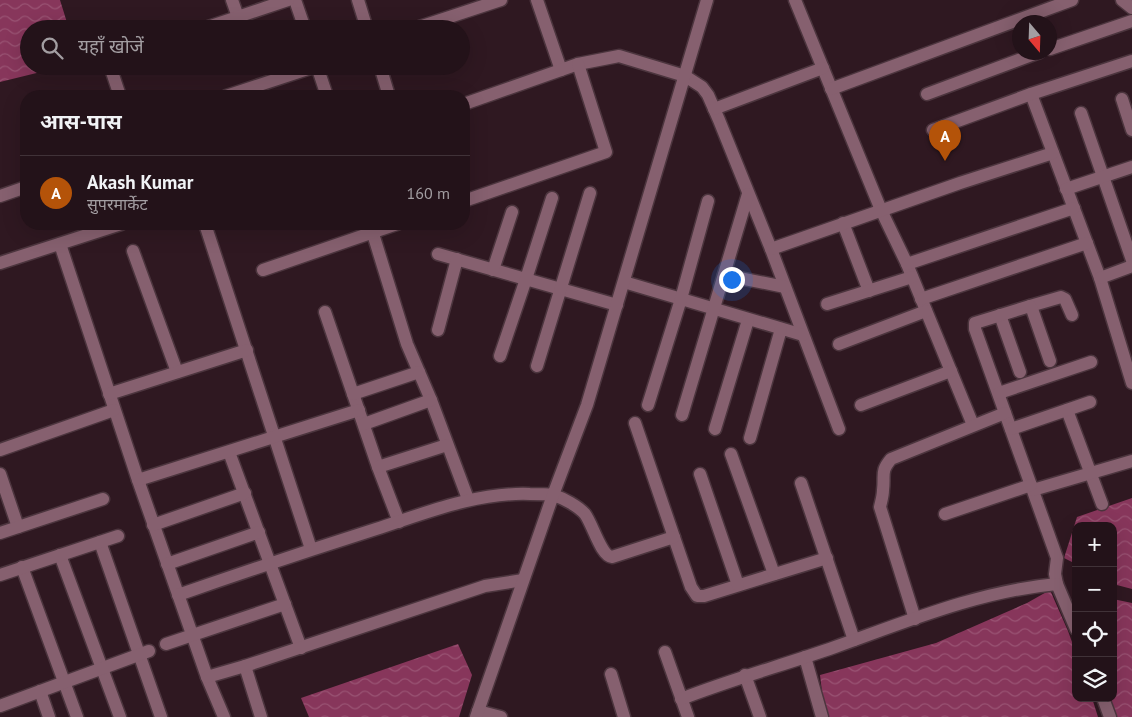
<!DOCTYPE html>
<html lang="hi">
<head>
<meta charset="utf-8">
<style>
  :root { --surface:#231219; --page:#2f2026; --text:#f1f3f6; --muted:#a39ea2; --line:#403238; --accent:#b45309 }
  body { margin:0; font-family:"PT Sans","Noto Sans Devanagari",sans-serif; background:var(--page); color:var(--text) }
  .controls { position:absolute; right:15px; bottom:15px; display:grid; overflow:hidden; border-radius:10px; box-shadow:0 5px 20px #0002 }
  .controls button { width:45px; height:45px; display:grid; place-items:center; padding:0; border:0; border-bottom:1px solid var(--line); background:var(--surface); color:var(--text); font:25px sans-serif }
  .compass { position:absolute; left:1012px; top:15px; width:45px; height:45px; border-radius:50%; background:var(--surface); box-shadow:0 5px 20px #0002; rotate:161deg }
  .you { position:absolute; left:731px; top:279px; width:18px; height:18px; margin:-12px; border:4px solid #fff; border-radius:50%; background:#1a73e8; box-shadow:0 0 0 8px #1a73e833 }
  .badge { display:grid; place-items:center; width:32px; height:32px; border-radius:50%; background:var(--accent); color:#fff; font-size:16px; font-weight:700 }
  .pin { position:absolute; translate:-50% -41px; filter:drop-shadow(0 1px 2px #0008) }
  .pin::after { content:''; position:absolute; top:26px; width:18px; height:15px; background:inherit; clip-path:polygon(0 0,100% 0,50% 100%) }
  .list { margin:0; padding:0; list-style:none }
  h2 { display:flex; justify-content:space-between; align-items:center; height:65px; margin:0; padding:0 20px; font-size:21px }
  h2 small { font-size:16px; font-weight:400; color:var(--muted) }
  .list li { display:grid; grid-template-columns:32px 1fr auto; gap:15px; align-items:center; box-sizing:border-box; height:75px; padding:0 20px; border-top:1px solid var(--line) }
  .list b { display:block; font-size:19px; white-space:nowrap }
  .list p { margin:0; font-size:16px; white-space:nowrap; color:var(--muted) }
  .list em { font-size:16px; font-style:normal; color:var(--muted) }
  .icon { flex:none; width:28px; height:28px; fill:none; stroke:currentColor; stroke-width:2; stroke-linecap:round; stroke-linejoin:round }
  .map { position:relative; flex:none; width:1132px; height:717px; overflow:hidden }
  .search { position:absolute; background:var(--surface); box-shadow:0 5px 20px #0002; left:20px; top:20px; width:450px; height:55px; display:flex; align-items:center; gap:12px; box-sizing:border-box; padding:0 18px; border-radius:28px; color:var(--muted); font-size:19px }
  .panel { position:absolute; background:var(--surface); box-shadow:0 5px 20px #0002; left:20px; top:90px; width:450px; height:140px; border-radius:20px }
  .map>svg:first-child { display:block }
  .water { fill:url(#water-waves) }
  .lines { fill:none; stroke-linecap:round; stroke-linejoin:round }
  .minor-casing { stroke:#4c353e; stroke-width:15 }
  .minor { stroke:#86606f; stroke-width:12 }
</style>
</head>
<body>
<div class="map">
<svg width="1132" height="717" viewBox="0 0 1132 717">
  <defs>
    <pattern id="water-waves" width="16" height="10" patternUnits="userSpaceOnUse" patternTransform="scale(1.25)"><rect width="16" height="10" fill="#87365b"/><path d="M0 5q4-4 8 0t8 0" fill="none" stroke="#995373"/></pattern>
  </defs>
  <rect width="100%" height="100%" fill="#2f1821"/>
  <g class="water">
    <polygon points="0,0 60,0 69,29 29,29 29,66 65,66 0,82"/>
    <polygon points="1132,498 1132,589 1113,584 1113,526 1076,526 1076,564 1064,558 1077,517"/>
    <polygon points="1050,590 1068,631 1076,653 1076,698 1092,698 1098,717 825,717 820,675 936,643 1027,603"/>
    <polygon points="1113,599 1132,603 1132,717 1115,717 1108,698 1113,698"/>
    <polygon points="458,644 472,675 459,717 309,717 301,698"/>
  </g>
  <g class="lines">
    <defs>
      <g id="minor">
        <polyline points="232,0 238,17"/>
        <polyline points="295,0 305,29"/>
        <polyline points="358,0 367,29"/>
        <polyline points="537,0 561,70"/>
        <polyline points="795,0 881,210 907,264 973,425"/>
        <polyline points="1122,0 1132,8"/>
        <polyline points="202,29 288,0"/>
        <polyline points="413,29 501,0"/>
        <polyline points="1050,49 1132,21"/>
        <polyline points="110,66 120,96"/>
        <polyline points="317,66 327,96"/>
        <polyline points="380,66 389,96"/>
        <polyline points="831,89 1072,0"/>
        <polyline points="927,94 1040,52"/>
        <polyline points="1031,94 1100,278 1132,383"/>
        <polyline points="226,96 317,66"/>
        <polyline points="1122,99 1132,130"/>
        <polyline points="464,104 578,64 619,56 685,76 702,87 708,95 719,120 771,249 839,429"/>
        <polyline points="714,109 823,68"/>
        <polyline points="1081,113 1132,260"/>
        <polyline points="933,130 1031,94 1132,61"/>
        <polyline points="1066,189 1132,167"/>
        <polyline points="0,196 26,187"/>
        <polyline points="464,201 606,152 578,64"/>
        <polyline points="843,223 869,291"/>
        <polyline points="205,224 311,549"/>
        <polyline points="370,224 407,344 431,400 468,499"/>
        <polyline points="60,244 138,480 207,677 224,717"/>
        <polyline points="771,249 960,183 1053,153"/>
        <polyline points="133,251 177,372"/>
        <polyline points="438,254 617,305"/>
        <polyline points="0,263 121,224"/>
        <polyline points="907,264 1074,208"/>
        <polyline points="263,270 397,224"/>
        <polyline points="493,270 512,212"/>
        <polyline points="724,275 785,287"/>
        <polyline points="1100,278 1132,266"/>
        <polyline points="624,282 803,335"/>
        <polyline points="921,299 1087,243"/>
        <polyline points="827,304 912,277"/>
        <polyline points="1030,306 1061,297 1065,299 1072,315"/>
        <polyline points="325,312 378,467 399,522"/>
        <polyline points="1000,315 1020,372"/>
        <polyline points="438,330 457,259"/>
        <polyline points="839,344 926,311"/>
        <polyline points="500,356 526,279 552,198"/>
        <polyline points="1050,361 1032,309 1030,306 975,323 975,329 1057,558 1055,574 1057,584 1076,629"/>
        <polyline points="537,366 590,193"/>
        <polyline points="999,393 1091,362"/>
        <polyline points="109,394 247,350"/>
        <polyline points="353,394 419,372"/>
        <polyline points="648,405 681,299 708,201"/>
        <polyline points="861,405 951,371"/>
        <polyline points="1067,410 1102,504"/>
        <polyline points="682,415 748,194"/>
        <polyline points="635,423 691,587 697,596 704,596 827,558"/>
        <polyline points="364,424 431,400"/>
        <polyline points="715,429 748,320"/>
        <polyline points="1011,429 1090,402"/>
        <polyline points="750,438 781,329"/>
        <polyline points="0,450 114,410"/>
        <polyline points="229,452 301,648"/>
        <polyline points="731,454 774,574"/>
        <polyline points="378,467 447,445"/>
        <polyline points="0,474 18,527"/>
        <polyline points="700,474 738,585"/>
        <polyline points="138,480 359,410"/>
        <polyline points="801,483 854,640"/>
        <polyline points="1033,490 1132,461"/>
        <polyline points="945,514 1031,485"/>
        <polyline points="153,525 245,493"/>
        <polyline points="0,533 103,499"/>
        <polyline points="100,542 161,717"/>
        <polyline points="60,555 120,717"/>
        <polyline points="167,564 259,532"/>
        <polyline points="22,567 77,717"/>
        <polyline points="0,575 118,536"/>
        <path d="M178 595C244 572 310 550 376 529 426 513 476 492 530 494 537 494 546 494 553 495 563 498 578 506 585 514 593 525 601 556 612 557L674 537"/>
        <path d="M915 619 880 507C881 502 883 496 883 490 885 475 880 472 891 459L1005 413"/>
        <polyline points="166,644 285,604"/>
        <polyline points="665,652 688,717"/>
        <polyline points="805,657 822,717"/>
        <polyline points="245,666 261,717"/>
        <polyline points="611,674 624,717"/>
        <polyline points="745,675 760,717"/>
        <polyline points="207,677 245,666 485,586 523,580"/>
        <polyline points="40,691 49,717"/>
        <polyline points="1103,698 1110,717"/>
        <path d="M681 699C732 679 784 665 835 647 908 621 980 591 1057 584"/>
        <polyline points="0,706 149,651"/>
        <polyline points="478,711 501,717"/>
        <polyline points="476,717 553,495 587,405 707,0"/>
      </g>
    </defs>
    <use href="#minor" class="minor-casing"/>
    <use href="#minor" class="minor"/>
  </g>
</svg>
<div class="controls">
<button>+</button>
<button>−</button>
<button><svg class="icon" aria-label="locate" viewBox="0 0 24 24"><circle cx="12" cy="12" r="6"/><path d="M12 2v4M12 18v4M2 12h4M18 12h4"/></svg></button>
<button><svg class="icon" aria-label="layers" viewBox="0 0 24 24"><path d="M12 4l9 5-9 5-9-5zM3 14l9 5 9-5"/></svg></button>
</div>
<svg class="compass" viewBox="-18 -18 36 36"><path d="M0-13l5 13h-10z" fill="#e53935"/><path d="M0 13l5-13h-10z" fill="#a39ea2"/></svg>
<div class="you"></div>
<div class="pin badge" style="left:945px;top:161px">A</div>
<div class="search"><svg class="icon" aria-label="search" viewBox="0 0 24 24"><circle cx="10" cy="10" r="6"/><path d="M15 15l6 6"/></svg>यहाँ खोजें</div>
<section class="panel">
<h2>आस-पास<small></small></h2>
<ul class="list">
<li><span class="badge">A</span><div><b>Akash Kumar</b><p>सुपरमार्केट</p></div><em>160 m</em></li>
</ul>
</section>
</div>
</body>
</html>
